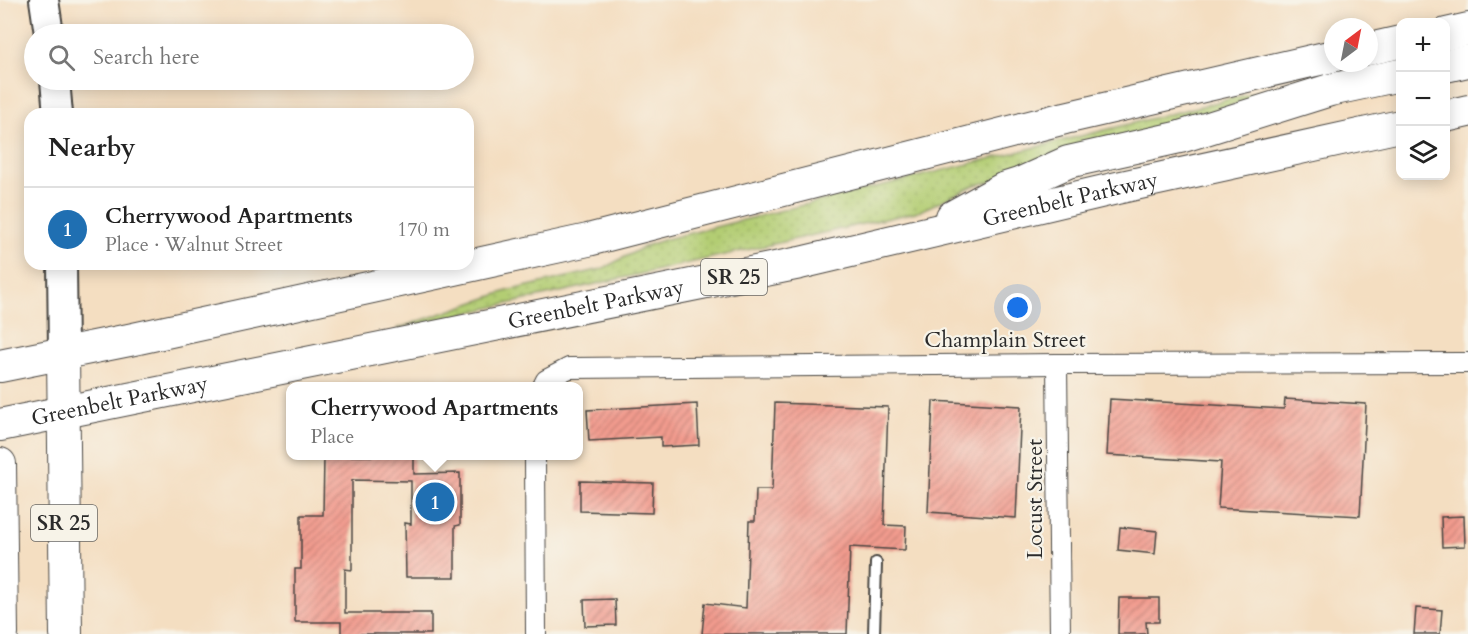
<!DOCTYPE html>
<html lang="en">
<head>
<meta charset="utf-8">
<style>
  :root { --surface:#fff; --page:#f6f6f6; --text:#222; --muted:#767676; --line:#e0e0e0; --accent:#1f6fb2 }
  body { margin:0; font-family:Cardo,serif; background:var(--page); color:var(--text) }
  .controls { position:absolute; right:18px; top:18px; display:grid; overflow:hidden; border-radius:12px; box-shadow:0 3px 15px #0003 }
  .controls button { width:54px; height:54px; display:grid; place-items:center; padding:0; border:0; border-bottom:2px solid var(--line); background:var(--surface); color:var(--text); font:30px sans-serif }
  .compass { position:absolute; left:1324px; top:18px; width:54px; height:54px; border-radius:50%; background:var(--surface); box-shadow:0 3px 15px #0003; rotate:32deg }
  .you { position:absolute; left:1018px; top:308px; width:21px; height:21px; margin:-15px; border:4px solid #fff; border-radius:50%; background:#1a73e8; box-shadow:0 0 0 9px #1a73e833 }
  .badge { display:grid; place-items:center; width:39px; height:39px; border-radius:50%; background:var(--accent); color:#fff; font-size:20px; font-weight:700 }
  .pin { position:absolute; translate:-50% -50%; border:3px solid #fff; box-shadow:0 2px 6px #0006 }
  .popup { position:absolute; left:286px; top:382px; width:297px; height:78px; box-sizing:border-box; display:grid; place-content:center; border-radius:12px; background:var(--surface); filter:drop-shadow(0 2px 4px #0005); font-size:20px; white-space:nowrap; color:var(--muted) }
  .popup b { font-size:22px; color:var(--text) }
  .popup::after { content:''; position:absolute; left:50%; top:100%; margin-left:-12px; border:12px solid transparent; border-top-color:var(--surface) }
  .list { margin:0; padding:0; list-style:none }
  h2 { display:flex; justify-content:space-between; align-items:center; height:78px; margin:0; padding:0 24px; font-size:26px }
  h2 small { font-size:20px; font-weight:400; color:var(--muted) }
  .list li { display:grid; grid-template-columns:39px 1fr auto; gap:18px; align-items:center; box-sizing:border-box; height:84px; padding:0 24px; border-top:2px solid var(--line) }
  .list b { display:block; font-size:22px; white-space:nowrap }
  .list p { margin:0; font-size:20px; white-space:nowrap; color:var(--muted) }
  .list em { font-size:20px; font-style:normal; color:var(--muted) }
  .icon { flex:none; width:33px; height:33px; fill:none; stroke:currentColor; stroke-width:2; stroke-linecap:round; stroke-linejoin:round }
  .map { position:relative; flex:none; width:1468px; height:634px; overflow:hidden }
  .search { position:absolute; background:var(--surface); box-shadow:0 3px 15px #0003; left:24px; top:24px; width:450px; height:66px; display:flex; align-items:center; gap:15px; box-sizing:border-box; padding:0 21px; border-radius:33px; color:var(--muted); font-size:22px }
  .panel { position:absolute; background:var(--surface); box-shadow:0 3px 15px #0003; left:24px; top:108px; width:450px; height:162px; border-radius:18px }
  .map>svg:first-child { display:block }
  .grass { fill:url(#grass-dots); stroke:#6f7c4f; stroke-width:1.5 }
  .building { fill:url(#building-hatch) }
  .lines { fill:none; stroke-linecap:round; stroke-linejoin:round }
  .lane-casing { stroke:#494642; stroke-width:14 }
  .street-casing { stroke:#494642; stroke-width:22 }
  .secondary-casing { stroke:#494642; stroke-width:32 }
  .primary-casing { stroke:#494642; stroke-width:34 }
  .lane { stroke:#fff; stroke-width:10 }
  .street { stroke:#fff; stroke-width:20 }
  .secondary { stroke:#fff; stroke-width:28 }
  .primary { stroke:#fff; stroke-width:32 }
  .labels { text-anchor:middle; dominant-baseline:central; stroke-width:4.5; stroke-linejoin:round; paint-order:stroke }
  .shield { fill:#f7f3e8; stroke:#686764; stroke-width:1.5 }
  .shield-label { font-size:21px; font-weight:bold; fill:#2b2b2b }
  .street-label { font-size:22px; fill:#2b2b2b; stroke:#f7f3e8 }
</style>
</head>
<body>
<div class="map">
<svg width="1468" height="634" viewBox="0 0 1468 634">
  <defs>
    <pattern id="grass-dots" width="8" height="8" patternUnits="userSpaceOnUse" patternTransform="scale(1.5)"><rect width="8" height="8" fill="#b3cd73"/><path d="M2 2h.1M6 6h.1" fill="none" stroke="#9ab064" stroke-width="1.8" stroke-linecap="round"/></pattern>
    <pattern id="building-hatch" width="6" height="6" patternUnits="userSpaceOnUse" patternTransform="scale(1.5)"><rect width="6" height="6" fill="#f29b8e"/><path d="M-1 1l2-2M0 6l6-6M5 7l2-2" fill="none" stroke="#c47f74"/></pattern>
  </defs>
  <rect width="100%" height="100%" fill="#f7f3e8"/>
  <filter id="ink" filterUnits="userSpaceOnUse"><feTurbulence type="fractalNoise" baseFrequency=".0167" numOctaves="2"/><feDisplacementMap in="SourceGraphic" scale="12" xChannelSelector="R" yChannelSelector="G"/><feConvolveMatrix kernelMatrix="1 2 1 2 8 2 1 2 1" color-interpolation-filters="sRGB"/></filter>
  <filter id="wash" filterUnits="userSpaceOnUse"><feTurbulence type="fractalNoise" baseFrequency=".008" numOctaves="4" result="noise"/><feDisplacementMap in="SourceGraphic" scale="24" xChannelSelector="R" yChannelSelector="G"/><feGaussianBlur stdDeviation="1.35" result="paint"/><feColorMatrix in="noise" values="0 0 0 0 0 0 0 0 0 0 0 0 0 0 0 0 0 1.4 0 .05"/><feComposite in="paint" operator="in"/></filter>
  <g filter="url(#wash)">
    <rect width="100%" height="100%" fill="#f4dec1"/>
    <polygon class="grass" points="1314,78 1009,178 975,185 920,211 396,329 507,291 602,269 646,246 663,240"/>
    <g id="blocks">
      <g class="building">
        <polygon points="1110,399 1284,409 1285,399 1366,404 1360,516 1218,508 1221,462 1107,455"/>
        <polygon points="933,401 1021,406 1016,518 928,512"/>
        <polygon points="775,403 888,407 884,525 906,526 905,550 850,547 847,634 702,634 705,603 746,608 749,521 755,521 756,490 772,490"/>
        <polygon points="697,404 699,445 661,447 661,437 589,441 587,410"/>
        <polygon points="324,456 414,456 414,474 460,473 460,525 455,526 455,577 406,577 405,523 411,524 411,481 352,480 352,570 345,569 345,613 431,613 431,634 341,634 341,622 295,622 295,569 301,569 301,515 323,515"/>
        <polygon points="580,481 653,483 652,513 580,511"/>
        <polygon points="1464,516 1465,546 1442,547 1441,517"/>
        <polygon points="1120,527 1157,531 1155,554 1118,550"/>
        <polygon points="1119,598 1159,598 1159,622 1146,622 1147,634 1118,634"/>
        <polygon points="615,599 616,625 585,626 584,600"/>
        <polygon points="1416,608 1442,610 1440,634 1414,634"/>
      </g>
    </g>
  </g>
  <g filter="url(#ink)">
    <use href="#blocks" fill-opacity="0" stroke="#494642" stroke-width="1.5"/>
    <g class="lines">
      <defs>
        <polyline id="lane" points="874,634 876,563"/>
        <g id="street">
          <polyline points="1057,364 1060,634"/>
          <polyline points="543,386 546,380 569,368 1057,364 1468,363"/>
          <polyline points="535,456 536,634"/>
        </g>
        <g id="secondary">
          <polyline points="44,0 49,34"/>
          <polyline points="55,80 58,114"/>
          <polyline points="62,264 63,352"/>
        </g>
        <g id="primary">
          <polyline points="1446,34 1468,29"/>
          <polyline points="1369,49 1400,42"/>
          <polyline points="1446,66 1468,61"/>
          <polyline points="1446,116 1468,111"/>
          <polyline points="952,217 1003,189 1019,184 1068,162 1180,137 1330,90 1400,75"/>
          <polyline points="63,352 66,634"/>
          <polyline points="0,366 129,340 588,240 1065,118 1333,56"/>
          <path id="s1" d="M0 425 800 263 1117 188 1400 126"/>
          <polyline points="0,464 2,634"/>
        </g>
      </defs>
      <use href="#lane" class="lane-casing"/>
      <use href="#street" class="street-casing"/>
      <use href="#secondary" class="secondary-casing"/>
      <use href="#primary" class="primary-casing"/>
      <use href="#lane" class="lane"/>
      <use href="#street" class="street"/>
      <use href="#secondary" class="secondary"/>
      <use href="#primary" class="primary"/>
    </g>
  </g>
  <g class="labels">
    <g class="shield">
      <rect x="701" y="259" width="66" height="36" rx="4.5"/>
      <rect x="31" y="505" width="66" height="36" rx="4.5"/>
    </g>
    <g class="shield-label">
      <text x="734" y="277">SR 25</text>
      <text x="64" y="523">SR 25</text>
    </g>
    <g class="street-label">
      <text stroke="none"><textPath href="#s1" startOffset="1094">Greenbelt Parkway</textPath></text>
      <text stroke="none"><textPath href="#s1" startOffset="608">Greenbelt Parkway</textPath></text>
      <text x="1005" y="340">Champlain Street</text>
      <text stroke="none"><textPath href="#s1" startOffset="122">Greenbelt Parkway</textPath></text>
      <text transform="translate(1035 499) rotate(-90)">Locust Street</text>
    </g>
  </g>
</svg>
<div class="controls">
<button>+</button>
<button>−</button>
<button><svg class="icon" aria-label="layers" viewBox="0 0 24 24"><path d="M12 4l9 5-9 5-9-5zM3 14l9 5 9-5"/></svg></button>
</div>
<svg class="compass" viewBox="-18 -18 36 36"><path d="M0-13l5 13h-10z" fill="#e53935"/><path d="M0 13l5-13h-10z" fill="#767676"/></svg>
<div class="you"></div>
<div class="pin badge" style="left:435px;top:502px">1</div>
<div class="popup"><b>Cherrywood Apartments</b>Place</div>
<div class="search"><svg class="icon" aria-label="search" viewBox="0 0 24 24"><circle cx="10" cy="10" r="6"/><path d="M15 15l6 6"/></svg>Search here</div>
<section class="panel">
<h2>Nearby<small></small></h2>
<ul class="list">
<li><span class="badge">1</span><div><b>Cherrywood Apartments</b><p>Place · Walnut Street</p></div><em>170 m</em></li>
</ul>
</section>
</div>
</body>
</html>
